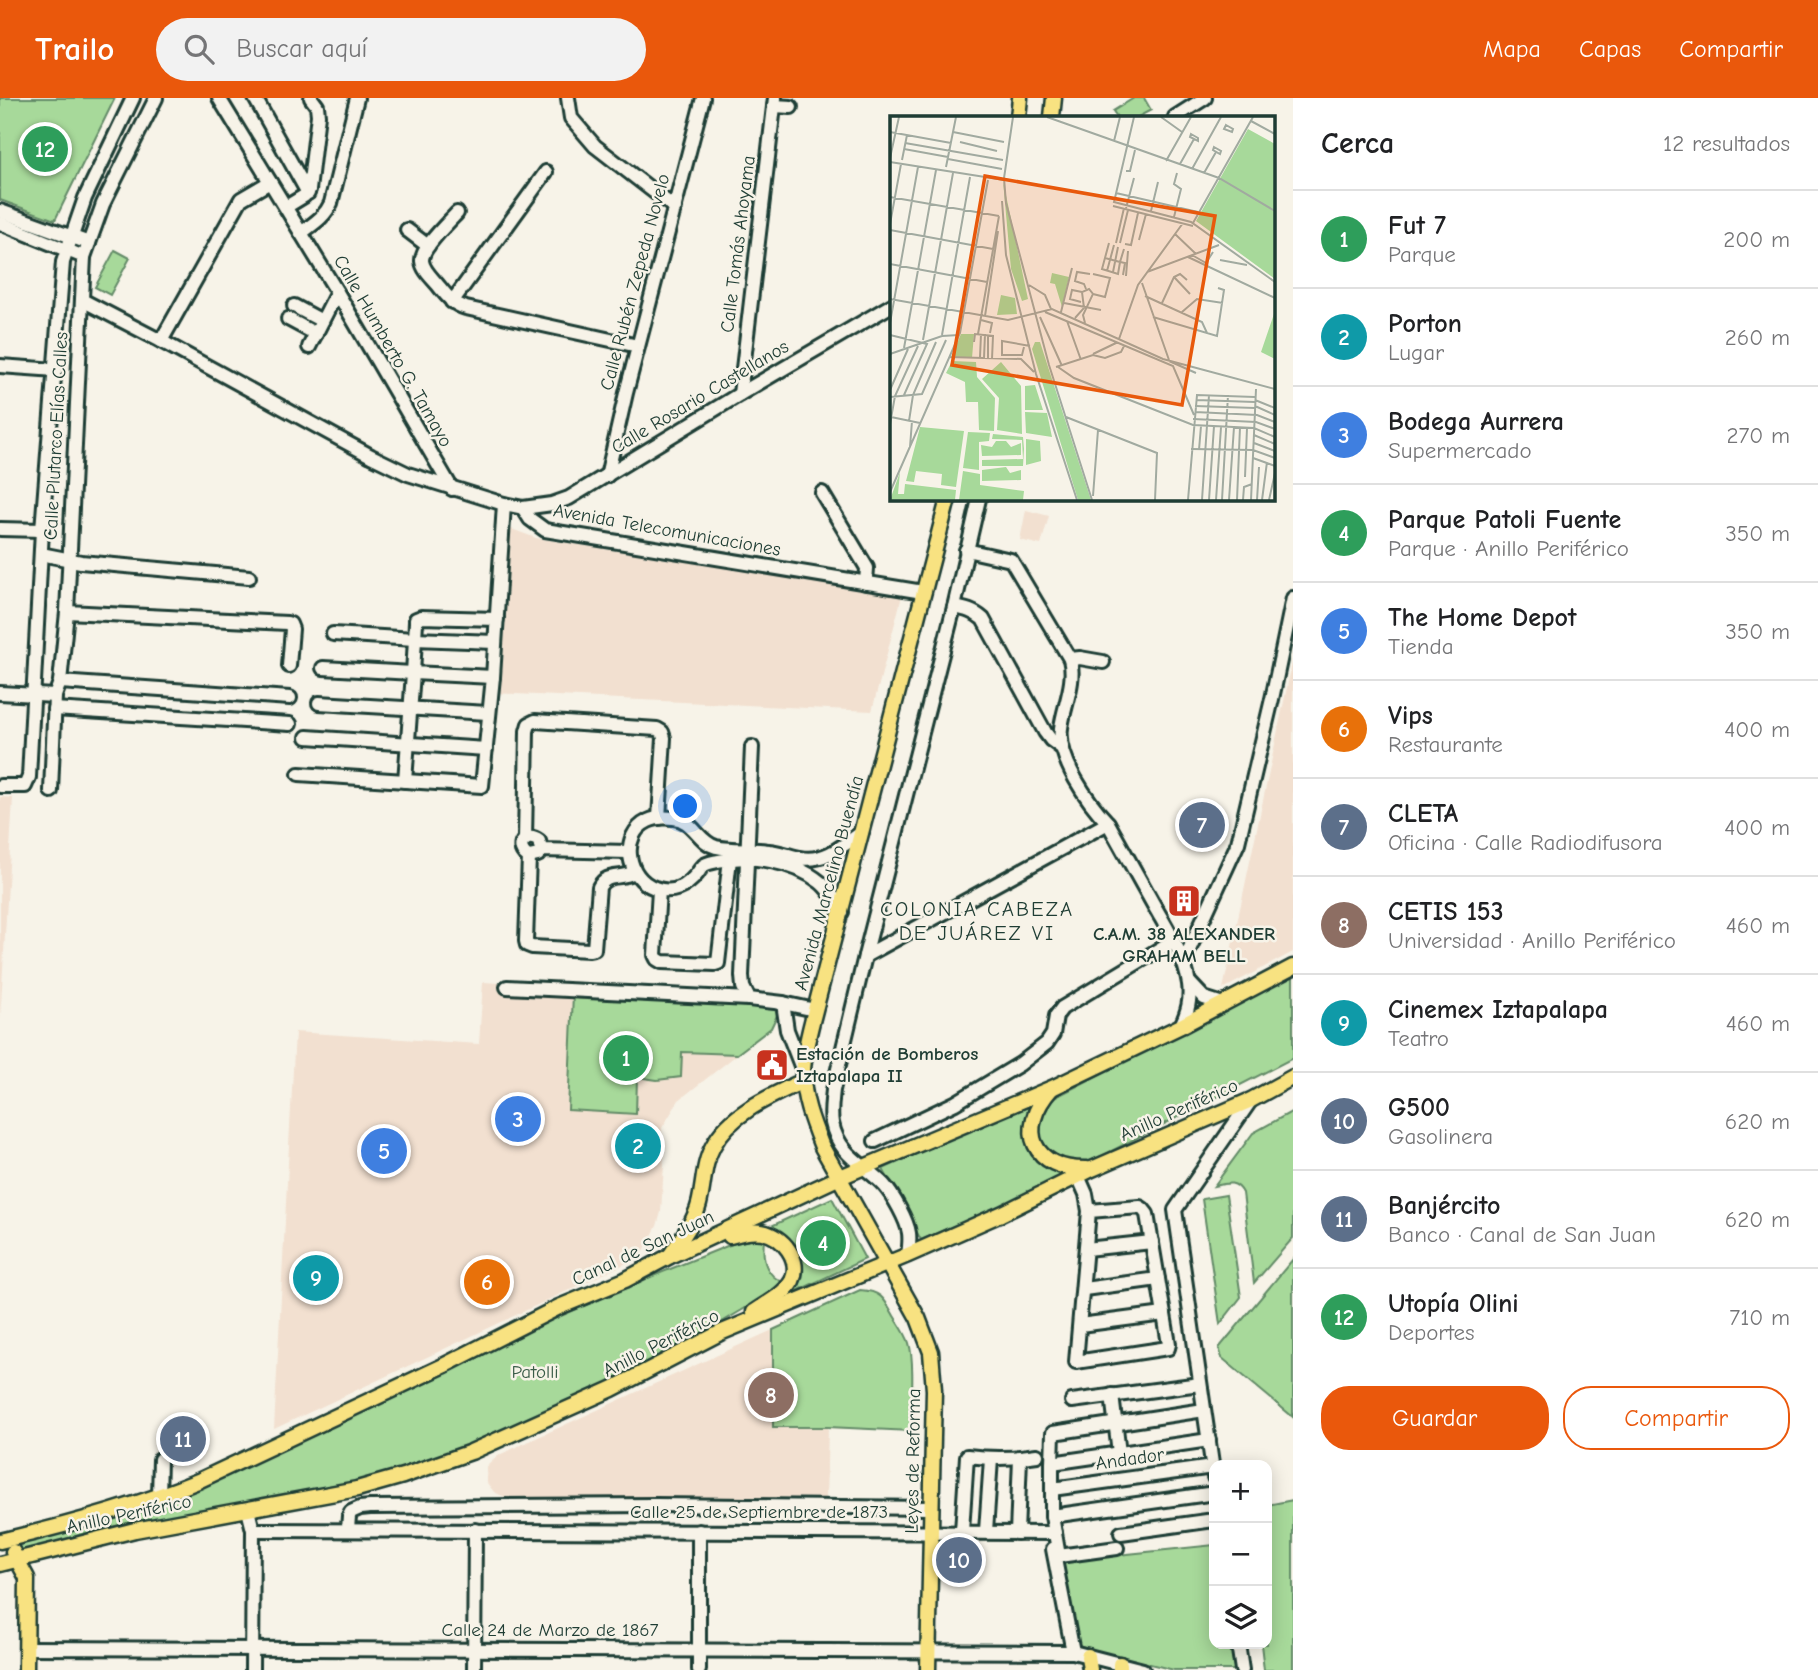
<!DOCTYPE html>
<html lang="es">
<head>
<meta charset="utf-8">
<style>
  :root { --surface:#fff; --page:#f2f2f2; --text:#202124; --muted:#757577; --line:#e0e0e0; --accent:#ea580c }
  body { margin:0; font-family:"Comic Neue",sans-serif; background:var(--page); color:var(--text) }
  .controls { position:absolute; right:21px; bottom:21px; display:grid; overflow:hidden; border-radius:14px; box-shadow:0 4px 18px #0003 }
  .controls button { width:63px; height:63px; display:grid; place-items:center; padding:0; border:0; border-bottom:2px solid var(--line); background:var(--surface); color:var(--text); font:35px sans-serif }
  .you { position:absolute; left:686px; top:709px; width:24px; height:24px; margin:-18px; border:5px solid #fff; border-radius:50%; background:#1a73e8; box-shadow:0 0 0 10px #1a73e833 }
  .badge { display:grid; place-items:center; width:46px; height:46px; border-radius:50%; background:var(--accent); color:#fff; font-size:23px; font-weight:700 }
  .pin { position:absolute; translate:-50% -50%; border:4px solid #fff; box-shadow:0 2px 7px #0006 }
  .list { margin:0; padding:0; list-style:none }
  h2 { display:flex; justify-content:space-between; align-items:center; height:91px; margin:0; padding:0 28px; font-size:30px }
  h2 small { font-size:23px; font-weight:400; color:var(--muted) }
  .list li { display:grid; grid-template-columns:46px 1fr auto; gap:21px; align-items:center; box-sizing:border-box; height:98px; padding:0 28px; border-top:2px solid var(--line) }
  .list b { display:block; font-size:26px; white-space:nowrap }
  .list p { margin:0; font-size:23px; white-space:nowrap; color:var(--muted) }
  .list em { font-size:23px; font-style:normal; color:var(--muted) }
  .actions { display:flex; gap:14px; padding:21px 28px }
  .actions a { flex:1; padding:16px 0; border:2px solid var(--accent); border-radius:28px; text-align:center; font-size:24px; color:var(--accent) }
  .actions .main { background:var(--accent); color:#fff }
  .icon { flex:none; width:38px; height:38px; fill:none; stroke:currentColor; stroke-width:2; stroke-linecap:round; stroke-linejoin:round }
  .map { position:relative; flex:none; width:1293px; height:1572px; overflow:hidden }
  header { display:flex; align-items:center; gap:42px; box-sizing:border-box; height:98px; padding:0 35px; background:var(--accent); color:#fff }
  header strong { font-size:33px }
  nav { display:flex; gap:38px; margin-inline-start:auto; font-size:24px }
  .search { width:490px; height:63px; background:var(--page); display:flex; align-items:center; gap:18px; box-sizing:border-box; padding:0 24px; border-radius:38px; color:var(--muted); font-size:26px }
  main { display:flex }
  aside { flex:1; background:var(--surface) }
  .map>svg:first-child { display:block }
  .built { fill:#f2e0d0 }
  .green { fill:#a7d99a; stroke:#638b67; stroke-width:2 }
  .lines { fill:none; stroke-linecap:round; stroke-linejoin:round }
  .minor-casing { stroke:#1f3d34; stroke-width:18 }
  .major-casing { stroke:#1f3d34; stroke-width:19 }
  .minor { stroke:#f7f3e8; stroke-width:12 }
  .major { stroke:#f8e281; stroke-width:14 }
  .labels { text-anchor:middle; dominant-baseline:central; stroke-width:5; stroke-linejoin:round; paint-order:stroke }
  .street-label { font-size:19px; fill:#1f3d34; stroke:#f7f3e8 }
  .poi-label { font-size:19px; font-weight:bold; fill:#1f3d34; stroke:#f7f3e8 }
  .park-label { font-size:19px; fill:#3a5c48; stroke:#f7f3e8 }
  .neighbourhood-label { font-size:21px; letter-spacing:2px; fill:#1f3d34; stroke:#f7f3e8 }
  .inset-road { fill:none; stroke:#a1aaa0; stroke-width:2 }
  .view { fill:#e8590c; fill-opacity:0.15; stroke:#e8590c; stroke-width:3.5 }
  .inset-edge { fill:none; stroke:#1f3d34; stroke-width:3.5 }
</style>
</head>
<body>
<header>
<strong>Trailo</strong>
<div class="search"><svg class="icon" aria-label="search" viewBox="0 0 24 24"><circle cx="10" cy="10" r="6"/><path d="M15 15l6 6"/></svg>Buscar aquí</div>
<nav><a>Mapa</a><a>Capas</a><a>Compartir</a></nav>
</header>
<main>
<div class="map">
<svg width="1293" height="1572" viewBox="0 0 1293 1572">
  <rect width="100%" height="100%" fill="#f7f3e8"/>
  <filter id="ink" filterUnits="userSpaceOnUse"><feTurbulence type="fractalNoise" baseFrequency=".0143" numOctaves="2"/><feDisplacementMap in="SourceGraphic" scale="14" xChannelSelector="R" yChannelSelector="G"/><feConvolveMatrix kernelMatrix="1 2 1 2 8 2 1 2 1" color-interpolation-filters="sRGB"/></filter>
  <g filter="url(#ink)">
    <g class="built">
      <polygon points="1026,412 1049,418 1041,447 1020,442"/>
      <polygon points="506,429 536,440 902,498 872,613 494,595"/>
      <polygon points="1293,561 1293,854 1223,891"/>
      <polygon points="0,699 13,700 0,922"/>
      <polygon points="483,884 781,902 776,921 771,930 679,1002 662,1030 664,1067 661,1114 657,1128 644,1153 633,1162 274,1331 295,934 479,946"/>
      <polygon points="860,1192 871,1193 881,1197 887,1206 909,1245 911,1264 911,1333 828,1330 826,1400 505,1399 494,1394 487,1385 486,1373 488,1367 499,1357"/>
    </g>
    <g class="green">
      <polygon points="0,0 115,0 55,122 0,102"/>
      <polygon points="1134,0 1144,0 1151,12 1138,19 1117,19 1113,13"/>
      <polygon points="115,152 130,160 110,197 95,189"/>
      <polygon points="1293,877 1293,960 1094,1062 1079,1066 1052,1058 1040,1045 1038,1030 1048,1003"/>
      <polygon points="573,896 780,911 771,930 737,956 682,954 681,979 657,982 637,979 636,1016 568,1012"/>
      <polygon points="1034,1002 1026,1020 1027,1041 1051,1070 1068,1079 921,1142 883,1071"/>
      <path d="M1293 1013V1140L1254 1185 1243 1095C1236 1082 1227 1085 1214 1088L1253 1035Z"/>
      <polygon points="1226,1097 1241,1199 1220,1226 1202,1101"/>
      <polygon points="832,1100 865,1161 793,1195 799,1181 767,1130"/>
      <path d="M757 1140 764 1142C762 1161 765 1178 785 1185L779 1190 702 1236 591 1294 510 1332 437 1360 336 1390 183 1418 140 1423 97 1432 27 1453 18 1452 13 1449 14 1446 146 1413 519 1236 653 1178 732 1146Z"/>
      <polygon points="1293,1161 1293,1319 1222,1260 1219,1250"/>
      <path d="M860 1192C880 1193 884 1200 893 1216 898 1225 906 1235 909 1245 915 1264 911 1311 911 1333L828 1329H773V1232Z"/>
      <polygon points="1293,1402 1293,1572 1264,1572 1261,1546 1267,1546 1267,1407"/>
      <polygon points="1214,1447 1214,1546 1236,1546 1240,1572 1174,1572 1078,1548 1060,1463"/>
    </g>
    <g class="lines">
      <defs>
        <g id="minor">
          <polyline points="219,0 337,194 452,391"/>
          <polyline points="255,0 308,95"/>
          <polyline points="568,0 571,20 595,48 675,110"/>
          <polyline points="774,8 791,9"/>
          <polyline points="1175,19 1205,0"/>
          <polyline points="286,109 304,98 309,92 318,17 317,8 311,0"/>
          <polyline points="0,113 89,145"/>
          <path d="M457 115C448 125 421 150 422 163 423 172 432 180 437 186 446 197 452 206 466 210L638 248"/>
          <polyline points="0,125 84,159"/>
          <polyline points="407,132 428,148"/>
          <path d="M301 135C313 126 325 119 331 105L357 0"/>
          <polyline points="82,202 161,243 371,358 408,376 504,406 523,410 552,406 569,400 740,296 892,207"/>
          <polyline points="452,204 546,74"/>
          <polyline points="294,208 322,223"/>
          <polyline points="288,221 316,236"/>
          <polyline points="161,243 241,101 270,84"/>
          <polyline points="309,249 337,194"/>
          <polyline points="0,268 56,272"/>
          <polyline points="740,296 775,0"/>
          <polyline points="607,378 626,295 703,0"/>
          <polyline points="822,395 867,470 866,485"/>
          <polyline points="523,410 530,421 545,432 923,494"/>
          <polyline points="0,431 42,432"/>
          <path d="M966 452 1011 462 1070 561C1076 584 1064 607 1061 630 1057 661 1088 704 1108 725 1124 754 1140 782 1156 811 1169 834 1185 859 1189 886 1191 902 1188 913 1181 928"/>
          <polyline points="41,456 81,464 249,479"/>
          <path d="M954 509C965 511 974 513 983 521L1045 634 1051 642 1062 650"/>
          <polyline points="67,514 287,525 290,526 292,531 289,568"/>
          <polyline points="333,536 415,541 416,524 416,521 421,519 497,521"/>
          <polyline points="1070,561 1080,560 1103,564"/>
          <polyline points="323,570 413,575 405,683"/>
          <polyline points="493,579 504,406"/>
          <polyline points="60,584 290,600"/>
          <polyline points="0,595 55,598"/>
          <polyline points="319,605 488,615"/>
          <polyline points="54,611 290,626"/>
          <polyline points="307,639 486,651"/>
          <polyline points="299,676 482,688 493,579 413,575 415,541 495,544"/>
          <polyline points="0,688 25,688 29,679 42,432 63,164 85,100 133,0"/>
          <polyline points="51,693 55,598 60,584 67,514 84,159 103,106 156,0"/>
          <polyline points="525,742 527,633 529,626 535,623 657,631 662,634 664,640 659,720"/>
          <path d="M541 752 539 743C525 732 513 751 529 759L538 757 541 752 629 754"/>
          <path d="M529 759 526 843 527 847 532 849 589 852 594 851 599 789C607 774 620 782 634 774"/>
          <polyline points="659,792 655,857 657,861 662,864 715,866 718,865 730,761"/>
          <path d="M842 814C836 803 829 791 820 784 794 763 749 756 718 763 714 764 706 765 703 768 702 768 697 776 697 776 686 790 671 796 655 790 627 781 619 737 648 723 656 719 665 719 673 720 693 721 698 744 716 749 733 753 752 750 769 753 780 754 790 758 800 760 824 765 844 747 862 734"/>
          <polyline points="865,858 1108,725"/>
          <polyline points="1183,865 1238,745 1272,601 1293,500"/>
          <polyline points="1189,884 1204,900 1223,906"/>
          <polyline points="507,889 749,901 783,905 815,912"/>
          <polyline points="749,901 743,889 742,878 752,649"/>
          <polyline points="783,905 787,932 803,973"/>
          <polyline points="875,1043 955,1005 1020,966 1047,945 1053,936 1056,918 1062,910 1173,843"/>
          <polyline points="1078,1078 1086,1096 1089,1113 1076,1264 1168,1250 1169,1246 1147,1116 1143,1111 1140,1109 1089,1113"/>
          <polyline points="1086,1151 1152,1144"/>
          <path d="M908 1157C909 1150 910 1142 909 1135 907 1122 893 1097 884 1087 864 1066 839 1058 832 1025 830 1014 832 1003 833 992L865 858 954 509 979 401"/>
          <polyline points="1084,1191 1158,1181"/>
          <polyline points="1080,1227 1164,1216"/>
          <polyline points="1112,1297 1119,1355"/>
          <polyline points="1072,1303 1200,1286"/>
          <polyline points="1052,1365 1209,1342"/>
          <polyline points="1214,1379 1175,1112 1251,1002"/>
          <polyline points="1052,1391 1213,1369"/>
          <polyline points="159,1399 160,1361"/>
          <polyline points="248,1412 253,1432 252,1572"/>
          <polyline points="1052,1418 1208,1396"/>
          <polyline points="348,1431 349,1418 351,1414 360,1410 370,1409 656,1407 930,1410"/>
          <polyline points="253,1432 1055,1435"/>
          <path d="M962 1433 967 1358C991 1361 1013 1361 1037 1357"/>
          <polyline points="986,1433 991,1361"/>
          <polyline points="1017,1435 1020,1360"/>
          <polyline points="1121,1435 1214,1422"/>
          <polyline points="1117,1450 1059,1458 1052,1418 1052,1365 1053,1335 1204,1312"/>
          <polyline points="1053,1451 1073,1554"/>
          <polyline points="1238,1546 1242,1572"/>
          <polyline points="26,1550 1073,1554 1143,1572"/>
          <polyline points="474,1572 475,1432"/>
          <polyline points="699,1572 699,1433"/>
        </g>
        <g id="major">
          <polyline points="1018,19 1020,0"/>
          <polyline points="1052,19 1054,0"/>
          <path d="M1051 991C1015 1032 1033 1072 1087 1071"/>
          <path d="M730 1138C740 1135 752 1132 762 1134 783 1138 802 1162 792 1183 784 1197 767 1205 754 1214"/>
          <path d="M670 1158C680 1142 694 1125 699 1106 704 1087 703 1066 713 1048 730 1015 771 998 803 983"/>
          <path d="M0 1443C68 1427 134 1409 198 1383L443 1268 559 1209 625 1182 670 1158 838 1080 1052 990 1181 928 1293 869"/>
          <polyline points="13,1454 27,1480 26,1572"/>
          <polyline points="0,1466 135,1432 357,1391 403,1378 471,1354 612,1291 720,1235 908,1157 1001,1116 1092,1071 1251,1002 1293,979"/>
          <polyline points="1088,1558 1090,1572"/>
          <path d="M928 1572 934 1292 931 1254 918 1220 822 1049C813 1026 802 999 803 973 804 952 810 932 815 912L948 401"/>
          <polyline points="1120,1572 1120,1566"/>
        </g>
      </defs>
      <use href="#minor" class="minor-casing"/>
      <use href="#major" class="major-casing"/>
      <use href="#minor" class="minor"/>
      <use href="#major" class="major"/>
    </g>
  </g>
  <defs>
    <symbol id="building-square" viewBox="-11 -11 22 22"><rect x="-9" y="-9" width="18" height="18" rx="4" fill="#c8321e" stroke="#f7f3e8"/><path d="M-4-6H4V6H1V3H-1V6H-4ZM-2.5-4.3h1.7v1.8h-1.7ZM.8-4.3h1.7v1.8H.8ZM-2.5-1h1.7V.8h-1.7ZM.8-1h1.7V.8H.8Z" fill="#fff"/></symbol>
    <symbol id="civic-square" viewBox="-11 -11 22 22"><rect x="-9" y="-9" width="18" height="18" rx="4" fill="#c8321e" stroke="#f7f3e8"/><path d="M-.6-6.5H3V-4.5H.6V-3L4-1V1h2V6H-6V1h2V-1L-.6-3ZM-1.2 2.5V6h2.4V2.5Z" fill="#fff"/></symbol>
  </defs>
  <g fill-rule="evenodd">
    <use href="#building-square" x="1165" y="784" width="38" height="38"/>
    <use href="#civic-square" x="753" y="948" width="38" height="38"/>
  </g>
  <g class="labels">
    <g class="street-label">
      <text transform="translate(738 146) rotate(-83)">Calle Tomás Ahoyama</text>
      <text transform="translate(635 184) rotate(-75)">Calle Rubén Zepeda Novelo</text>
      <text transform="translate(393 253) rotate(60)">Calle Humberto G. Tamayo</text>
      <text transform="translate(700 299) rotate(-31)">Calle Rosario Castellanos</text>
      <text transform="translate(56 338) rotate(-87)">Calle Plutarco Elías Calles</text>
      <text transform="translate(667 432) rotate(10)">Avenida Telecomunicaciones</text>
      <text transform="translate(829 785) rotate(-75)">Avenida Marcelino Buendía</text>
      <text transform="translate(1179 1012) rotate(-24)">Anillo Periférico</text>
      <text transform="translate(643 1150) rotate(-25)">Canal de San Juan</text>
      <text transform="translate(661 1245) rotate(-27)">Anillo Periférico</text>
      <text transform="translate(1130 1361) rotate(-8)">Andador</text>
      <text transform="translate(913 1363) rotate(-89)">Leyes de Reforma</text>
      <text x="759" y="1414">Calle 25 de Septiembre de 1873</text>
      <text transform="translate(129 1416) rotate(-12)">Anillo Periférico</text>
      <text x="550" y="1532">Calle 24 de Marzo de 1867</text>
    </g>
    <g class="poi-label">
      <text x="1184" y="836">C.A.M. 38 ALEXANDER<tspan x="1184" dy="22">GRAHAM BELL</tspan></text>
      <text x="796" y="956" text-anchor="start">Estación de Bomberos<tspan x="796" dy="22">Iztapalapa II</tspan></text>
    </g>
    <g class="park-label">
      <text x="535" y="1274">Patolli</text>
    </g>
    <g class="neighbourhood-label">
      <text x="977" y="811">COLONIA CABEZA<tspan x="977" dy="24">DE JUÁREZ VI</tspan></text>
    </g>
  </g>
  <g transform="translate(890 18)">
    <rect width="385" height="385" fill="#f7f3e8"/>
    <path d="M358 13 385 28V163L306 105ZM113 65 138 183 132 185 121 153ZM162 157 179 161 172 191 165 168 160 167ZM111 179 125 182 127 198 107 199ZM385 195V243L371 236ZM71 218H84L82 242 61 241ZM145 226H150L201 384H188L142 233ZM62 245 86 246 87 261 105 282 104 315 89 314 88 286H76L75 266 56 257ZM111 246 131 270 132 318 107 314 109 282 92 263ZM145 269 153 294H135V270ZM135 296 157 297 162 321 136 317ZM30 311 74 315 66 371 51 369 52 358 26 355 24 366 16 365ZM78 316 100 317 99 325 89 326V354L73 352ZM103 318 133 321 134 333 133 350H92V344L133 343 132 324 102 323ZM136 323 150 325 151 345 136 349ZM106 325H116L121 331 131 327V339L92 340 91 329 102 331ZM116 351 120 357 131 354V364L92 365V354ZM73 355 90 358V369L134 375 133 384H69ZM10 356 8 378H14L15 368 66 374 65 384H0Z" fill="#a7d99a"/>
    <path class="inset-road" d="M123 1 114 62 116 87 159 249 202 384M157 1 329 62 385 95M244 1 224 86 301 106 385 166M271 1 292 16M361 5 385 18M336 9 343 13 342 16 334 13ZM0 16 61 27M63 16 114 26M301 18 308 22V25L300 21ZM224 25 230 1M70 26 107 35M15 27 113 44M324 31 331 35 330 38 323 34ZM14 33 58 41M0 42 9 1M58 43 112 53M12 44 17 19M276 45 301 1M0 46 114 64M290 48 304 23M56 51 66 1M302 53 331 1M236 55H240L245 34M314 57 326 36M226 77 308 96M0 81 109 100M112 85 116 139 146 258 187 384M223 90 303 110M236 92 244 62M261 95 268 66M284 101 291 73 284 68 287 57M303 107 363 1M0 108 11 48M0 114 103 133M285 118 306 138M249 124 256 98M219 127 212 153 228 158 230 146 235 147 233 159M226 127 234 92M230 127 238 94M235 128 241 129 248 97M302 139 316 147 323 136M298 141 385 182M215 142 230 146 234 133M330 144 357 149M0 148 97 166M217 155 224 129M223 156 228 131M257 156 329 129M236 160 238 135M284 161 300 178M252 167 279 244M139 169 155 179 161 193M196 173 194 168 185 165 187 156 200 158M203 178 215 181 220 162 203 158M255 180 312 206 317 217M0 183 118 204 162 193 273 243 385 273M191 186 180 183 182 174 192 176M174 187 211 194M272 187 284 161 290 158 297 164M155 196 283 250 304 299M171 196 182 152M292 196 307 183 333 187M95 200 108 115M150 201 172 250M263 201 327 220 334 174 328 172M185 202 194 192 192 176 199 173 203 178 193 199 195 207M91 204 102 207 100 217M177 205 191 244M0 207 28 51M88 218 109 100M0 219 37 228 14 279M52 219 80 61M229 223 248 169 293 107M33 224 63 57M84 226 85 218 103 220 102 243M134 231 132 239H112V225L140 230M14 232 46 54M0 238 52 220 69 219M203 238 226 227M59 241 131 243 144 256M90 241 91 218M94 242 95 218M98 243V219M279 245 306 257M166 251 203 239 215 242 231 236 234 230M168 251 184 262 303 309 364 312 385 321M0 274 18 233M0 281 32 278 56 224M306 284 365 286M365 284 385 292M305 290 365 292M365 290 385 299M305 296 367 299 385 306M1 301 30 307M176 301 267 337 265 384M303 303 366 306 385 313M19 305 23 279 46 226M0 308 5 280 28 230M364 319 385 328M364 327 385 335M20 331 22 305M301 333 363 334 385 342M309 334 311 310M363 342 385 350M355 361 357 312M0 376 70 217 98 64M203 380 208 314M298 384 307 279 365 281M312 384 319 279M319 384 324 310M326 384 331 311M332 384 338 279M339 384 344 311M347 384 350 311M353 384 354 371 362 368M361 384 366 273M367 384 369 351M372 384 377 346M379 384 385 357"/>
    <path class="view" d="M95 60 325 100 292 289 62 249Z"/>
    <rect width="385" height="385" class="inset-edge"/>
  </g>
</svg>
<div class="controls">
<button>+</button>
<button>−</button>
<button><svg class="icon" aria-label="layers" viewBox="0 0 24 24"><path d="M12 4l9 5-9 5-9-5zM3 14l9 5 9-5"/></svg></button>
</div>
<div class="you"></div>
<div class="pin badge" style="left:626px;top:960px;background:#2e9e5b">1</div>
<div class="pin badge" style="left:638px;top:1048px;background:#0f9aa8">2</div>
<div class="pin badge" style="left:518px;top:1021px;background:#3f7fe0">3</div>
<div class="pin badge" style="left:823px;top:1145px;background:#2e9e5b">4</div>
<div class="pin badge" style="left:384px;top:1053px;background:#3f7fe0">5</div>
<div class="pin badge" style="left:487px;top:1184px;background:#e8710a">6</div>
<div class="pin badge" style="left:1202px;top:727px;background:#5c6f8a">7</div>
<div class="pin badge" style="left:771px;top:1297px;background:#8d6e63">8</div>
<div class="pin badge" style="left:316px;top:1180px;background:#0f9aa8">9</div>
<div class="pin badge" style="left:959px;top:1462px;background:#5c6f8a">10</div>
<div class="pin badge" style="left:183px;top:1341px;background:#5c6f8a">11</div>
<div class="pin badge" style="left:45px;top:51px;background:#2e9e5b">12</div>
</div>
<aside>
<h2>Cerca<small>12 resultados</small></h2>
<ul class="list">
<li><span class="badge" style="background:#2e9e5b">1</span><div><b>Fut 7</b><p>Parque</p></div><em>200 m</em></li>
<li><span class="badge" style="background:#0f9aa8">2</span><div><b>Porton</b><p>Lugar</p></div><em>260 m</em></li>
<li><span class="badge" style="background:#3f7fe0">3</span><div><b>Bodega Aurrera</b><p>Supermercado</p></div><em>270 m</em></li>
<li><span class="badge" style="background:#2e9e5b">4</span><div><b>Parque Patoli Fuente</b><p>Parque · Anillo Periférico</p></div><em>350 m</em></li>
<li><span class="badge" style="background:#3f7fe0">5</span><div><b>The Home Depot</b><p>Tienda</p></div><em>350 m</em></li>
<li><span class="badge" style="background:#e8710a">6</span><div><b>Vips</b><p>Restaurante</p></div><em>400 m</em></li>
<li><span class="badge" style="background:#5c6f8a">7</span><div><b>CLETA</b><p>Oficina · Calle Radiodifusora</p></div><em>400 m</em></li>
<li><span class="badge" style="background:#8d6e63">8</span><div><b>CETIS 153</b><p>Universidad · Anillo Periférico</p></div><em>460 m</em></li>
<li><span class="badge" style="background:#0f9aa8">9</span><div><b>Cinemex Iztapalapa</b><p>Teatro</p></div><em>460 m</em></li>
<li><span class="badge" style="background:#5c6f8a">10</span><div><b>G500</b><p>Gasolinera</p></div><em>620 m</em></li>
<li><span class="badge" style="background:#5c6f8a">11</span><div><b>Banjército</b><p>Banco · Canal de San Juan</p></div><em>620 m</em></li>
<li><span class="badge" style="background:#2e9e5b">12</span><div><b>Utopía Olini</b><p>Deportes</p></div><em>710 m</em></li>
</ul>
<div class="actions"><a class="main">Guardar</a><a>Compartir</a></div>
</aside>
</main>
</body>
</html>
